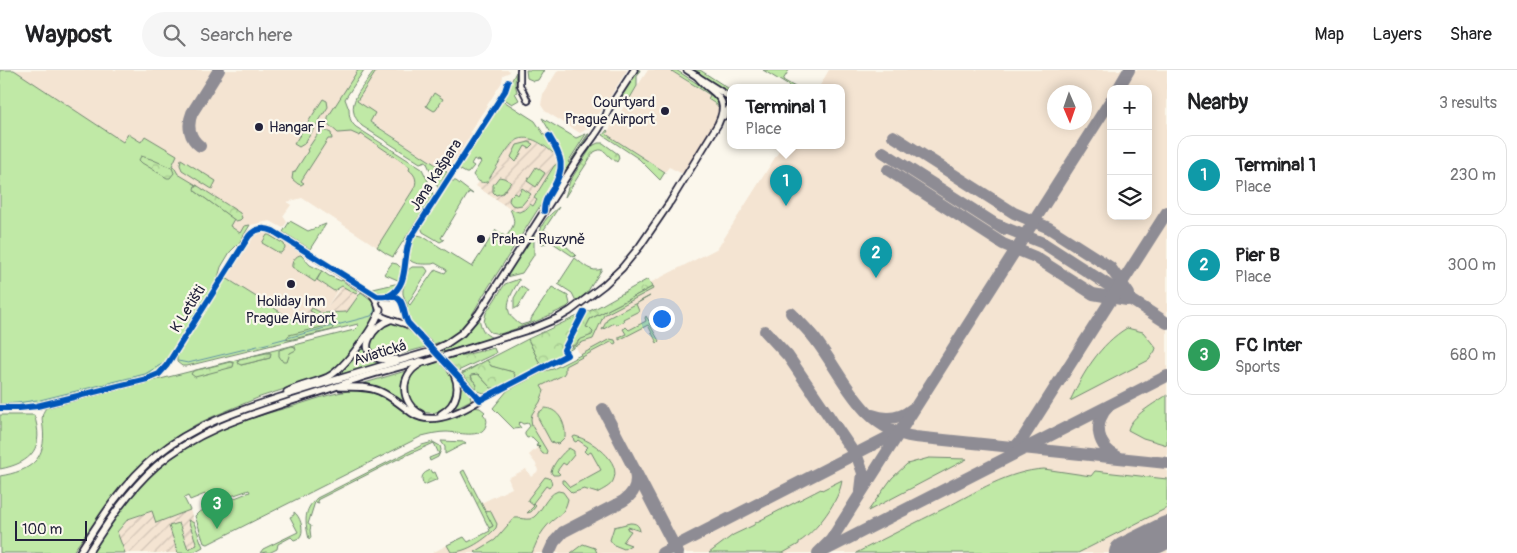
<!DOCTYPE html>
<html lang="en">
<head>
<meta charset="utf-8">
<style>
  :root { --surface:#fff; --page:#f6f6f6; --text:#202124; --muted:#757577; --line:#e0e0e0; --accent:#0b8043 }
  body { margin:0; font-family:Pangolin,sans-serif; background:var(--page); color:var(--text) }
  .controls { position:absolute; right:15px; top:15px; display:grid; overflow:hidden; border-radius:10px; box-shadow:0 2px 12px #0003 }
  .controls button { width:45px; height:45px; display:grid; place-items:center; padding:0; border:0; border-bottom:1px solid var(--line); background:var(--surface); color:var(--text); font:25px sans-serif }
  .compass { position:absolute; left:1047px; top:15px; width:45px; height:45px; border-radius:50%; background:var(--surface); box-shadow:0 2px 12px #0003; rotate:178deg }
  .scale { position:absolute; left:15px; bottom:12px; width:72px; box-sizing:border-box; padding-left:5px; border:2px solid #22223b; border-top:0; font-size:14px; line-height:18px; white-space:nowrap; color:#22223b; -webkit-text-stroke:4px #fbf7ec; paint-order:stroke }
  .you { position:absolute; left:661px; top:248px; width:18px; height:18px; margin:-12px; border:4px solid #fff; border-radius:50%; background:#1a73e8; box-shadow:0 0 0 8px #1a73e833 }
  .badge { display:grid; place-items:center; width:32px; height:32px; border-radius:50%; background:var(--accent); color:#fff; font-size:16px; font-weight:700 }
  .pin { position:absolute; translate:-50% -41px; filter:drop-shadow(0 1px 2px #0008) }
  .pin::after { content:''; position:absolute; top:26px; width:18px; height:15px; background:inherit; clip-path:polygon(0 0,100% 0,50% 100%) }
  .popup { position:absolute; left:727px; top:14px; width:118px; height:65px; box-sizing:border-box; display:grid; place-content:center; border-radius:10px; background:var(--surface); filter:drop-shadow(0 1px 4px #0005); font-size:16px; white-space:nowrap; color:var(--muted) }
  .popup b { font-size:19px; color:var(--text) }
  .popup::after { content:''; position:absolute; left:50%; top:100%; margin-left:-10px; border:10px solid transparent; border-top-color:var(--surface) }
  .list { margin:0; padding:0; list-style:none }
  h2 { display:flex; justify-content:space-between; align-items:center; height:65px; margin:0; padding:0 20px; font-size:21px }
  h2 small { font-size:16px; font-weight:400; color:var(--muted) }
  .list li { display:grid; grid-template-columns:32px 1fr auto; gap:15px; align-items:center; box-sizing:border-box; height:80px; margin:0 10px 10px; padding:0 10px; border:1px solid var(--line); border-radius:15px }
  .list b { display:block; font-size:19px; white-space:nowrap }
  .list p { margin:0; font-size:16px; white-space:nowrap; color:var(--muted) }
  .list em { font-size:16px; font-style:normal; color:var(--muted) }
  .icon { flex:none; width:28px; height:28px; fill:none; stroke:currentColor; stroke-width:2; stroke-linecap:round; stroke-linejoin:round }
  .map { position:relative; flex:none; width:1167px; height:483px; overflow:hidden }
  header { display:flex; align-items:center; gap:30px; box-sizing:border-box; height:70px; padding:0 25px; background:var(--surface); border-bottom:1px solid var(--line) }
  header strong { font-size:24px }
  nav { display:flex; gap:28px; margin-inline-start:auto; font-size:18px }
  .search { width:350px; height:45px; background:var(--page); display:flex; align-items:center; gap:12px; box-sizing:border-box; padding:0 18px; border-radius:28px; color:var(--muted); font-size:19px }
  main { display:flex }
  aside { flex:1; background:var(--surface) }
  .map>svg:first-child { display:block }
  .built { fill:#f4e4d2; fill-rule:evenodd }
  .industrial { fill:url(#industrial-furrows) }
  .grass { fill:#c0e9a6; stroke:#718670; fill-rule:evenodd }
  .forest { fill:url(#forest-crowns); stroke:#718670 }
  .park { fill:url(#park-tufts); stroke:#718670 }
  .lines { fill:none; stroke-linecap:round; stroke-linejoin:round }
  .stream { stroke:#6393a2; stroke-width:1 }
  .taxiway { stroke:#8e8c94; stroke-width:12 }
  .runway { stroke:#8e8c94; stroke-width:32 }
  .major-tunnel { stroke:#d0ccc9; stroke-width:5.5; stroke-dasharray:5.5 3; stroke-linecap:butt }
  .minor-casing { stroke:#22223b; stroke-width:8 }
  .major-casing { stroke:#22223b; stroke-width:9 }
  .minor { stroke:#fbf7ec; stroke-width:4.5 }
  .major { stroke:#fbf7ec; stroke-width:5.5 }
  .major-bridge-casing { stroke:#22223b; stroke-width:9; stroke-linecap:butt }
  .major-bridge { stroke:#fbf7ec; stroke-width:5.5 }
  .cycleway-casing { stroke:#fbf7ec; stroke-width:9 }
  .cycleway { stroke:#0057b8; stroke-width:6 }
  .poi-dot { fill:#22223b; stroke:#fbf7ec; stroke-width:2 }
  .labels { text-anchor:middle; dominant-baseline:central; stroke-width:4.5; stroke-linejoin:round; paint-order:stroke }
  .poi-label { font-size:15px; fill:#22223b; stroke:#fbf7ec; text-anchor:start }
  .street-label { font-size:15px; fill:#22223b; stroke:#fbf7ec }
</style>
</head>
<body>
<header>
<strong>Waypost</strong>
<div class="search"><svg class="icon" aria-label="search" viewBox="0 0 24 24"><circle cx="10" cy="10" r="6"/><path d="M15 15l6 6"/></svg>Search here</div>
<nav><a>Map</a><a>Layers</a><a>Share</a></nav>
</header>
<main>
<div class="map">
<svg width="1167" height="483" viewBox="0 0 1167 483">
  <defs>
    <pattern id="industrial-furrows" width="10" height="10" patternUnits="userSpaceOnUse" patternTransform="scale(1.25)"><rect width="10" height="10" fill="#f4e4d2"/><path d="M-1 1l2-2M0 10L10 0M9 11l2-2" fill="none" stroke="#d1c3b5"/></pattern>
    <pattern id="forest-crowns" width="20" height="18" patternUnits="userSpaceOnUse" patternTransform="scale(1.25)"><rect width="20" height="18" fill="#c0e9a6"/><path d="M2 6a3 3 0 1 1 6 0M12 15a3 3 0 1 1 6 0" fill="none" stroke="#a5c890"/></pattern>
    <pattern id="park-tufts" width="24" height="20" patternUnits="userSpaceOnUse" patternTransform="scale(1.25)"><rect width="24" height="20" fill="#c0e9a6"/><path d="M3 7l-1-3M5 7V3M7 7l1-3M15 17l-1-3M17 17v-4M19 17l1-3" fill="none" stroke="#a5c890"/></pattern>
  </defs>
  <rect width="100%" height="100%" fill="#fbf7ec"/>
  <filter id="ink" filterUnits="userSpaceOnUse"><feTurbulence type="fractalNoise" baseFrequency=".02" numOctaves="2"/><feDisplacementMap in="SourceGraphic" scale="10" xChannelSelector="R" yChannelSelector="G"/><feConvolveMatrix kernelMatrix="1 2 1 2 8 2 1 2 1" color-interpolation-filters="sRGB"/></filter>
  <g filter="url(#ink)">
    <g class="built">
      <polygon points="0,0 364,0 345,29 348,37 340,49 422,100 388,184 302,128 287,132 291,135 283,146 287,152 283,158 270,151 246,156 182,254"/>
      <polygon points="377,0 509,0 510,2 503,5 502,12 470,62 472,63 447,102 370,51 357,31"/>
      <polygon points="558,0 627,0 590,58 585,59 584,61 580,63 545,41 541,35 543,24"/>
      <polygon points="648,0 670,0 710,26 708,29 717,35 720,40 719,48 685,102 681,103 669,97 665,102 663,100 606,64"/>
      <path d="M829 0H1167V483H432L463 467 466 474 491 462 494 458 481 433 512 418 508 408 526 399 531 407 538 401 536 394 529 385 537 378 536 376 538 373 526 362 532 356 528 350 536 320 553 299 580 285 575 275 577 274 590 249 652 217 650 213 718 178 783 75H841V17H819ZM1111 19H1148V146H1111ZM1054 22H1084V52H1054Z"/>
      <polygon points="263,162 272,165 300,183 315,211 317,210 334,221 338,219 326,239 322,240 313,234 310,234 298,253 226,208 252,168 258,163"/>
    </g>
    <g class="industrial">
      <polygon points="531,68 554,83 557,93 534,128 537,130 533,136 530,134 523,140 517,142 510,139 476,116 479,112 484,113 487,112 513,72 523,69"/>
      <polygon points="342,216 347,217 358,225 347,243 322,243 316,252 314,251 314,243 311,249 303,245 310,234 313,234 322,240 326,239 340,218"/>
      <polygon points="190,440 203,477 192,483 125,483 117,462 128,449 153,441 156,453"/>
    </g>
    <g class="grass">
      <polygon points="0,0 14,0 123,72 128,64 141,72 145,66 177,85 172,96 174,97 178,104 198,116 195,116 195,121 234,149 230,156 240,163 244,156 250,155 239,173 230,182 221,197 217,211 166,293 159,300 151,305 38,332 19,335 0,336"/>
      <path d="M358 0H364L345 29 348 37 349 38C349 46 350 52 356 57L422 99 431 117 433 125 393 187 387 184 377 177 413 120C418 112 416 105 409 100L410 97 361 64 360 66 351 62 338 63 328 54V47Z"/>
      <path d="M375 0H377L357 31 375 43 370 52 447 102 438 118 426 91 420 93 362 56C341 35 363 18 375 0Z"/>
      <polygon points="526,0 544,0 538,10 534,11 527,8"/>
      <polygon points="638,0 640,0 637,6 637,16 630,28 621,26"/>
      <polygon points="670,0 676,0 712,23 719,29 720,40 717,35 708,29 710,25"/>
      <polygon points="692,0 700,0 731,20 731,22 725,21"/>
      <polygon points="763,0 789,0 783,10 795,17 788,17 789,16"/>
      <polygon points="516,2 515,13 517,22 515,23 519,30 512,34 503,28"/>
      <polygon points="434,23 443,29 436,40 434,41 426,36"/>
      <polygon points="323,29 327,31 328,37 304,74 299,77 294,74"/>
      <path d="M502 30 535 51 555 81 553 83C543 74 527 62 514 72 508 76 492 105 487 112 480 114 477 110 473 105L481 92 479 90 477 91 474 89 471 94 474 96 468 103H466L459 99Z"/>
      <path d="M542 48 576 68 586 64 568 92 569 93 588 64H589L564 103C564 80 553 67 542 48Z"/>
      <polygon points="324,60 331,63 332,69 328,69 301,111 304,113 301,115 298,114 292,109 293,102 294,103 308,81 307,80 319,62"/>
      <polygon points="607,60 608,61 606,64 665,102 660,110 639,89 603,65"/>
      <polygon points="529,72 533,74 529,78 525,76 516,92 511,87 517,75"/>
      <polygon points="181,89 216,111 212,119 182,100 180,95"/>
      <path d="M558 93C559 103 557 106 553 113L554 114 484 224 467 253 454 265 446 270 434 274 410 250 408 245 407 235 403 224V220L408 200 412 197H425L428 201 408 233 410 235 433 202 437 200 445 203 447 200 435 193 432 194C427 194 416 195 411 191 404 186 412 169 417 165L422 166 472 197 496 160 506 167C515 154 516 153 510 139L519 142 526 139 530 134 533 136 537 130 534 128 554 96Z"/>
      <polygon points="536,97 545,103 536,117 527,111"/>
      <polygon points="499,107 504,108 511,112 503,123 496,125 493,122 493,115"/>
      <polygon points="452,111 456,111 473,124 469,122 441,168 444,170 440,172 423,162 421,157 449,112"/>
      <polygon points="522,118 531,124 522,135 516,136 512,135 509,131 510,127 514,123 518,125"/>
      <path d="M559 137 541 164 549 170 547 173 542 174 539 171C540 153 546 148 559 137Z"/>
      <polygon points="290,151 308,161 326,154 310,179 283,162"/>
      <polygon points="534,162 534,185 522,203 506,207"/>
      <polygon points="267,165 269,165 284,174 285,178 281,183 279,183 262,173"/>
      <path d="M575 188C584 195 591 203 602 199L586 224 576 231 572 223 558 214Z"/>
      <polygon points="392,193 397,194 402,199 402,205 400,211 384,204"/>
      <polygon points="322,201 329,206 341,211 342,210 347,214 358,221 356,224 342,216 334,221 317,210"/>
      <path d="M226 208 298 253 303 245 311 249 314 243 310 241 312 238 320 242 315 251 316 252 322 243 347 242 361 222 374 232 377 240 375 247 351 281 337 298 325 306 260 327 214 346 195 355 168 372 147 389 129 407 113 427 72 483H0V406C30 401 47 390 43 357 42 350 41 344 46 338L354 260 359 255 358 254 187 296H182L177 292V286ZM266 283H270V288L241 295 239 289Z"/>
      <path d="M519 209V211C509 227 500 242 521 255L531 252V249L552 217 568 226 570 234 567 237 537 251 515 259 500 264 490 262 486 257 484 252 486 243 505 214Z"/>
      <path d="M399 213C392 228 382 227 369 220Z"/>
      <polygon points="521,216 528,221 518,237 514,239 514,228"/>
      <polygon points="652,217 653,219 604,245 593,269 583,272 568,281 568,279 577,274 590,249"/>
      <polygon points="650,226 636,234 639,241 623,249 624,251 616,255 614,253 602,260 608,248"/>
      <polygon points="663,243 664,245 649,253 659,271 657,273 648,255 619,270 619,267 626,264 623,259 625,258 626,257 629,260 646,251 645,248 646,246 649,251"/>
      <path d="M479 248C481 258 483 264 493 268L435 284C455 274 465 265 479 248Z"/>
      <path d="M387 253C405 253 414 265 426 277L397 285 384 288 377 285 370 278C370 266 378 259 387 253Z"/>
      <path d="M1127 258 1143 262 1156 278 1155 281 1149 290 1070 331C1083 303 1100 274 1127 258Z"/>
      <path d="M528 269 541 296 491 321C476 327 470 314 460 304ZM491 296 503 300 510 301 491 318 478 304 471 305 472 309 477 315 462 304Z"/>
      <polygon points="610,269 615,270 616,273 614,274 611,272 565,296 565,302 563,305 541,316 544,321 540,332 532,344 531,349 532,356 547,381 546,384 543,384 538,378 540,376 539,375 537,377 536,376 538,373 532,367 527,368 525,365 525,362 530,356 528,353 523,354 520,352 518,354 521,358 514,359 493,338 507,321 545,301 553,299 573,289"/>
      <path d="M365 271C365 282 373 289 381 293L336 306Z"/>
      <path d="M422 287 423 288C376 303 328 316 281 331 234 347 189 362 152 395 125 420 105 452 85 483H83C105 447 128 413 161 385 194 357 236 345 277 331 325 315 374 301 422 287Z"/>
      <path d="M439 292C449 303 459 313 452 329 449 335 445 339 439 341 414 352 395 314 417 300 424 295 432 294 439 292Z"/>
      <path d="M409 300C400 315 402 320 406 335L358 315Z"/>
      <polygon points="460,315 470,325 471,330 453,339 459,327"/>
      <path d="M356 320C384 322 399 336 422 350L433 351 472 337 480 338 485 342 483 344C486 347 488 350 486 355 482 370 457 362 446 362 438 362 430 364 422 366L208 474 204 473 195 446 199 442 250 422 249 420 211 433 207 430 205 424 190 430 188 426 184 428 190 440 156 453 152 441 128 449 117 462 125 483H92C103 466 113 448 126 433 170 377 222 355 290 337 311 331 333 322 356 320Z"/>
      <path d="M1167 325V375L1143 368 1128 360C1131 346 1155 333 1167 325Z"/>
      <path d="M545 338C559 339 566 354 565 367L558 374 551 372 538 348V343Z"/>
      <path d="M0 345H34C45 377 32 393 0 399Z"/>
      <path d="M575 366C591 370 623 391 613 411 611 416 602 420 597 423L584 419 572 423 562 413V410H564L570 417 601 400 591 382 587 384 584 381 588 377 578 370 576 372 574 371 573 367Z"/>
      <polygon points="441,371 465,372 466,373 445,384 445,377"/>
      <path d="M433 372 440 376 441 380 438 387 430 391 429 388 439 384 434 373 398 389 317 430 319 433 315 432 308 454 311 456 310 460 311 468 309 469C305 452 303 440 317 428L422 375Z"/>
      <path d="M569 378 574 381V385L566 395 563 393 557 401 560 404 558 405H553L551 402C553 394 562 383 569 378Z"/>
      <polygon points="929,388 967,389 868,441 892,408 907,394"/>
      <path d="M1044 399 1091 406 1095 401 1167 409V438L1078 483H856C885 468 915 453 945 438 976 422 1008 401 1044 399Z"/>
      <path d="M545 407 549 408C553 411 552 415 549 418L546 416 533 433 536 436 531 442 527 443 534 436 528 431V429Z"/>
      <path d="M842 410C840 430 816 462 799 472V474L783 483H709L733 465 754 455 755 453 821 419 822 420Z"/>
      <path d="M558 421 563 422 568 429C564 447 556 445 546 457 539 465 536 474 532 483H476L475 482 495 470 514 448C519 447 525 450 530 449 541 446 545 425 558 421Z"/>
      <path d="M490 440 497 454 496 458C486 469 466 483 451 482L447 475 464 467 468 472 490 461 489 458 493 456 485 442Z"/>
      <path d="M294 442C300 446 304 459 301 465 300 468 297 469 294 470L291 467 278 474 277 479 269 483 266 482 260 483 263 479 298 462 290 447 294 445Z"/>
      <polygon points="188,450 194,453 203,477 192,483 178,483 169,456 179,453 188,479 197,475"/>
      <path d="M630 453C636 453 639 455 640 461L628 457 627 459 631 461 623 472 631 475 624 479 614 475 610 470 614 457Z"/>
      <polygon points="583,474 595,478 597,483 571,483"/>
    </g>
    <g class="forest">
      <path d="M598 73H603L618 84 619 88 617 92C615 90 612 89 610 87 605 82 603 77 594 82L565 127 570 111 592 76Z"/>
      <polygon points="141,86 151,89 172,98 174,103 170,108 167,108 142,93 139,90"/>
      <polygon points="195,116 198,116 240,143 242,148 240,150 236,151 195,121 194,119"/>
      <polygon points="544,160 555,166 576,185 574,187 541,165"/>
      <polygon points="648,209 652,217 590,249 586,257 589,258 593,262 592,265 579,270 575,275 567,276 585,243 598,237"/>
      <polygon points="582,244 562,280 565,284 541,296 528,269"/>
      <polygon points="330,255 333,257 332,260 289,270 286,269 289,265"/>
      <polygon points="292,276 295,277 296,280 290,283 287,292 283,292 279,286 279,280"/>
      <polygon points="494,278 496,283 458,301 447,289"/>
      <polygon points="266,283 271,283 270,288 241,295 237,293 239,289"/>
      <polygon points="487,290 491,296 513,302 515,305 514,308 495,318 491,318 478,304 471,305 472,309 477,315 475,318 462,304"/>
      <polygon points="230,292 234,293 233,297 195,307 191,304 193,301"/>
      <path d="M431 400 433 403 435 402 438 409 424 415C420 407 422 403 431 400Z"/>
      <polygon points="464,400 493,456 489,458 461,402"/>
    </g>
    <path class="park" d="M301 185 310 195 322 201 315 212 292 197C291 192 296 185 301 185Z"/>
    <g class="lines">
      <g class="stream">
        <polyline points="272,272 371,246 374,242 376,235"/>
        <polyline points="178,291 188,293 270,273"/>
        <polyline points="40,330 145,304 162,294"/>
        <polyline points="0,334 17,333 37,330"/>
      </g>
      <g class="taxiway">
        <polyline points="1118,19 1129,0"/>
        <polyline points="893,66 1014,143 1049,158 1110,197 1129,224"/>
        <path d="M200 76C189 68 187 55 192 43L219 0"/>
        <polyline points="883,82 1003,159"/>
        <polyline points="888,100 1003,174 1035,187 1093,224 1127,230"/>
        <polyline points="998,155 1043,173 1167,253"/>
        <path d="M791 243C799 251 808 260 815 269 845 308 861 359 915 367L1167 393"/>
        <polyline points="765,261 788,286 858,389 863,403 861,420"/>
        <path d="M1109 336C1092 352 1097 378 1118 387"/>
        <polyline points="603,339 678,483"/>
        <path d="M872 345C886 350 900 349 912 339"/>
        <polyline points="1011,382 1023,368 1167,142"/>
        <polyline points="824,481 1167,306"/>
        <path d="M549 483 554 472 563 462 623 431C634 424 638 414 635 402"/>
        <polyline points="662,483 898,362"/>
        <polyline points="818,483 831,470 1111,30"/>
      </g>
      <polyline class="runway" points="1125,483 1167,462"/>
      <polyline class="major-tunnel" points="666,133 667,131"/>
      <defs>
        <g id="minor">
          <polyline points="520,0 520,15 528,31"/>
          <path d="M544 141C544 132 547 128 552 120 566 97 562 87 549 66"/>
          <path d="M373 226C378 232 378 241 382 246 386 249 404 253 410 256"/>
          <path d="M390 226C411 213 401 186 411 167L505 21 508 12"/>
          <path d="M0 338H19L37 336 147 309 159 304 167 295 249 166C256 158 264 157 273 161L372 224C382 229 397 222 402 233 405 240 404 247 408 253L480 330"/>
        </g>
        <g id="major">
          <polyline points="687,0 731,28"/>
          <polyline points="724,46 731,35"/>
          <path d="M670 132 718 54C732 25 711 25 697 6"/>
          <path d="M390 250C374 255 354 282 380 289 385 290 391 289 396 289"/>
          <path d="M446 274 462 263 479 243 581 84C591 70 603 56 608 40L634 0"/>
          <polyline points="454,283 534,258 558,248 570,241 604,215 622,198 640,176 668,135"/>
          <path d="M420 294C399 305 400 333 421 344"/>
          <path d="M340 317C353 317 367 316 379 321 391 326 401 335 412 343 432 357 461 342 480 330"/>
          <path d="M287 322C300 315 315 313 328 307 344 299 376 256 380 239"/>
          <path d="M441 344C458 334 462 316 451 299"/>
          <path d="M79 483C102 447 124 412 157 385 195 354 241 340 287 325 334 310 381 296 429 282"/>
          <path d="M88 483C108 452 128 421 156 396 198 359 252 344 304 327 317 323 330 319 343 314 367 304 395 299 420 291L426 292"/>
        </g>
      </defs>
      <use href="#minor" class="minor-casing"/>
      <use href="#major" class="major-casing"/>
      <use href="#minor" class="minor"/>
      <use href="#major" class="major"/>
      <defs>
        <g id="major-bridge">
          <polyline points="429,282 446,274"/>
          <polyline points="426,292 454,283"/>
        </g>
      </defs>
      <use href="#major-bridge" class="major-bridge-casing"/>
      <use href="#major-bridge" class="major-bridge"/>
      <defs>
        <g id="cycleway">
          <path d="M544 141C544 132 547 128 552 120 566 97 562 87 549 66"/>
          <path d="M389 226C411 214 401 186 411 167L505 21 508 12"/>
          <path d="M0 338H19L37 336 147 309 159 304 167 295 249 166C256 158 264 157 273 161L377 226C383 227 388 225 393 226 405 228 403 245 408 253L480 330 567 285 564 280 584 242"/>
        </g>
      </defs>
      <use href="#cycleway" class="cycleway-casing"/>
      <use href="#cycleway" class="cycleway"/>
    </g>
  </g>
  <g class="poi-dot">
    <circle cx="665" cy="41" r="5"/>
    <circle cx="259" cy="57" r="5"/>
    <circle cx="481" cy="169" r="5"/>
    <circle cx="291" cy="214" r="5"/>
  </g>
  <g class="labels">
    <g class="poi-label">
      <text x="655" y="32" text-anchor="end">Courtyard<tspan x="655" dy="17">Prague Airport</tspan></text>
      <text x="269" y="57">Hangar F</text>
      <text x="491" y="169">Praha - Ruzyně</text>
      <text x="291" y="231" text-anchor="middle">Holiday Inn<tspan x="291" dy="17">Prague Airport</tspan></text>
    </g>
    <g class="street-label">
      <text transform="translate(436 105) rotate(-57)">Jana Kašpara</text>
      <text transform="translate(188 239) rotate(-58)">K Letišti</text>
      <text transform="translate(380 283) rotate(-17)">Aviatická</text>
    </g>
  </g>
</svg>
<div class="controls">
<button>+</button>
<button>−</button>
<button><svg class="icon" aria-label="layers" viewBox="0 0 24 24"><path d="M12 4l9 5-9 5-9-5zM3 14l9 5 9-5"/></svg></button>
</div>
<svg class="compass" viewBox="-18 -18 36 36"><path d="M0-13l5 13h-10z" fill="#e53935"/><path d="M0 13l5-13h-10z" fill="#757577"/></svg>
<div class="scale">100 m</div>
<div class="you"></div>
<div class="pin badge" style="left:786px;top:136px;background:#0f9aa8">1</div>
<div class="popup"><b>Terminal 1</b>Place</div>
<div class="pin badge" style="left:876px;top:208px;background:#0f9aa8">2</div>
<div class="pin badge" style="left:217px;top:459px;background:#2e9e5b">3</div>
</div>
<aside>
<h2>Nearby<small>3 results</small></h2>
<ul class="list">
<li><span class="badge" style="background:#0f9aa8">1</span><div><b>Terminal 1</b><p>Place</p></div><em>230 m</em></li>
<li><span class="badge" style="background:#0f9aa8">2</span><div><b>Pier B</b><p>Place</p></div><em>300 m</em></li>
<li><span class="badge" style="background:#2e9e5b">3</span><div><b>FC Inter</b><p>Sports</p></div><em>680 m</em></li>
</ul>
</aside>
</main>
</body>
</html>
